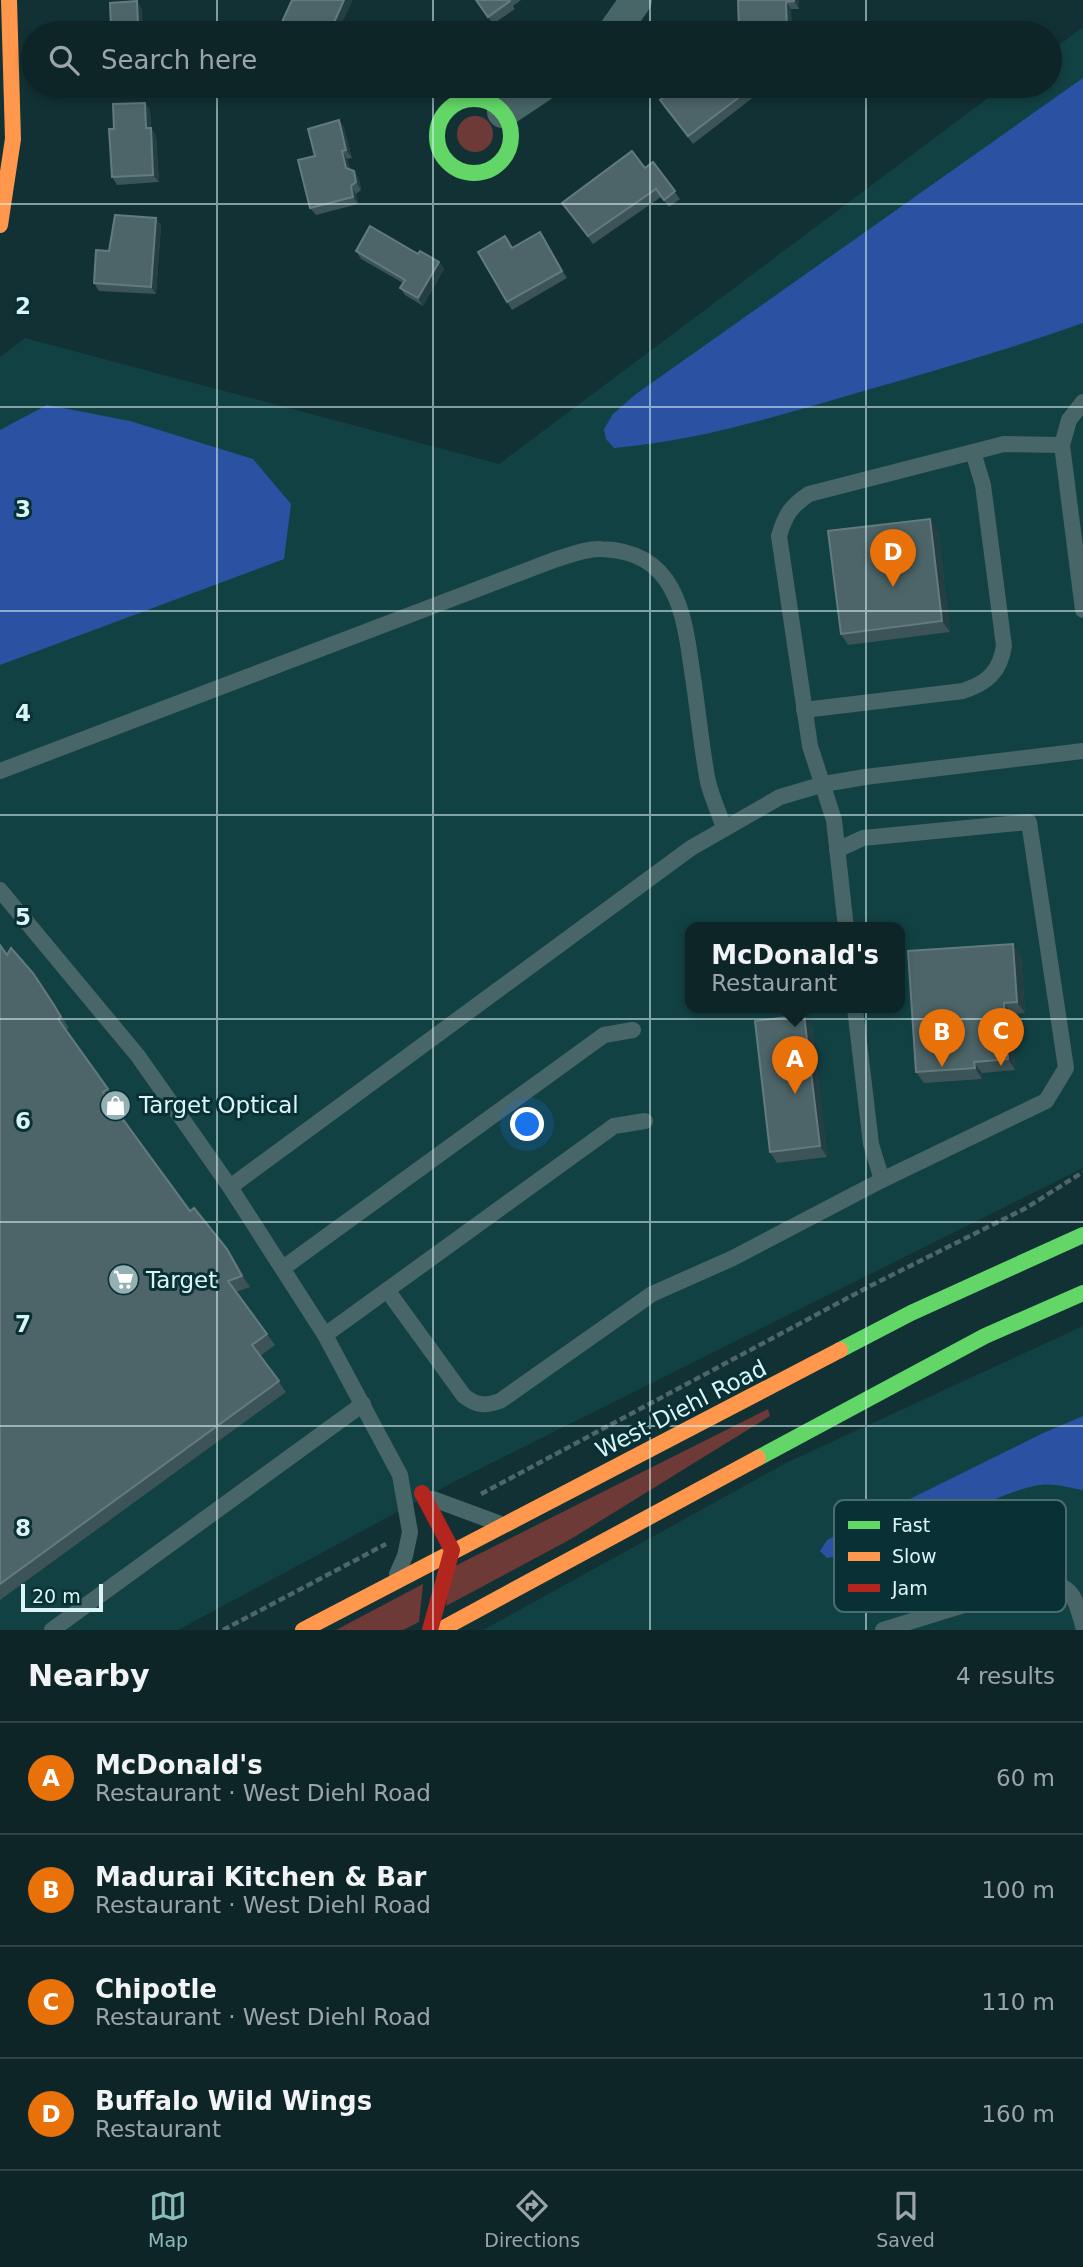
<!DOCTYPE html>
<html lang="en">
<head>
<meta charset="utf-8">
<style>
  :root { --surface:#0e2527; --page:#172d2f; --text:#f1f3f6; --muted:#9ba5a7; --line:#2e4244; --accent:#8bbbb9 }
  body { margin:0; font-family:"DejaVu Sans",sans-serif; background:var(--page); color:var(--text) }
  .scale { position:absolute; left:21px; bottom:18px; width:82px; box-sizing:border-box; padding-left:7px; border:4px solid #dbf5f7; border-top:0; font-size:19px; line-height:24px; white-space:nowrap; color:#dbf5f7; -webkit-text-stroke:5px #093135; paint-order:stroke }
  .you { position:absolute; left:528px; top:1125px; width:24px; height:24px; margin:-18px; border:5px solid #fff; border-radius:50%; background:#1a73e8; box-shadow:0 0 0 10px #1a73e833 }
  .badge { display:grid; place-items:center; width:46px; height:46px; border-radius:50%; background:var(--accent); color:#fff; font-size:23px; font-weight:700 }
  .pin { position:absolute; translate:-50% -58px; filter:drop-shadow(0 2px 4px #0008) }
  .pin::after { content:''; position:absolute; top:37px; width:24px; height:21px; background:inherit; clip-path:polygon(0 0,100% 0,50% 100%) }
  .popup { position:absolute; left:685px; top:922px; width:220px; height:91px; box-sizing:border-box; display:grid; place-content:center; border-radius:14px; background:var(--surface); filter:drop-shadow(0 2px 5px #0005); font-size:23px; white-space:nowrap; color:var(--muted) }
  .popup b { font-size:26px; color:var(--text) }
  .popup::after { content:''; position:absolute; left:50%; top:100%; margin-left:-14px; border:14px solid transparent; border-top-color:var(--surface) }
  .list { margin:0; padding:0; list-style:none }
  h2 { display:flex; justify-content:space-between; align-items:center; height:91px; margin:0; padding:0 28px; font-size:30px }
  h2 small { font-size:23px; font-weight:400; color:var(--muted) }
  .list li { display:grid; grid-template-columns:46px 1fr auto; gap:21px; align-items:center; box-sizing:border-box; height:112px; padding:0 28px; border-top:2px solid var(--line) }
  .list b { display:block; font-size:26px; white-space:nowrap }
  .list p { margin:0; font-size:23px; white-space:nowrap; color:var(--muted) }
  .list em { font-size:23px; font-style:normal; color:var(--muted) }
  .icon { flex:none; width:38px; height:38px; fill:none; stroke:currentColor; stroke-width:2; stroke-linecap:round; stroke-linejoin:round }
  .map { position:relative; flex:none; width:1083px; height:1630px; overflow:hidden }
  .search { position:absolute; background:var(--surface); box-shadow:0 4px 10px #0003; left:21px; right:21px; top:21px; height:77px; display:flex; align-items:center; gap:18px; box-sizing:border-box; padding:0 24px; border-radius:38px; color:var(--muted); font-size:26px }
  .sheet { height:539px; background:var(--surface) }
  nav { display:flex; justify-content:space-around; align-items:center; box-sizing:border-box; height:98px; border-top:2px solid var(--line); background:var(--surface); font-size:19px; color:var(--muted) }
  nav a { display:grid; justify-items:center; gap:4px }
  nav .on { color:var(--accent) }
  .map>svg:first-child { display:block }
  .built { fill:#124144; fill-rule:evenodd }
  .green { fill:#6e3a37 }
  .water { fill:#2b51a3 }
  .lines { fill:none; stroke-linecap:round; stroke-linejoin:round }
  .path { stroke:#4e6669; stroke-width:4.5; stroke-dasharray:7 3.5; stroke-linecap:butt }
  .lane { stroke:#486567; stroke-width:16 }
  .street { stroke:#486567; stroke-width:32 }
  .fast { stroke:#63d668; stroke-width:16 }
  .slow { stroke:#ff974d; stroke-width:16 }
  .jam { stroke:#b3261e; stroke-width:16 }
  .wall { fill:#3c5357 }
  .shaded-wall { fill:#243e42 }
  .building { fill:#4d6568; stroke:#637b7f; stroke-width:2 }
  .grid { fill:none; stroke:#dbf5f7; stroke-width:2; stroke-opacity:0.55 }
  .labels { text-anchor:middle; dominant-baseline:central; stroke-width:6; stroke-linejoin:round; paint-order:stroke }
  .poi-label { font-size:23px; fill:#dbf5f7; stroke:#093135; text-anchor:start }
  .street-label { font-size:23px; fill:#dbf5f7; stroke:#093135 }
  .key { fill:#093135; stroke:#486c6f; stroke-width:2 }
  .key-label { font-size:19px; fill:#dbf5f7 }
  .grid-label { font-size:23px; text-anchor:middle; font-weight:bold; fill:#dbf5f7; stroke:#093135; stroke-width:6; stroke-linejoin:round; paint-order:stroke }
</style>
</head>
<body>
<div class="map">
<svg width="1083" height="1630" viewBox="0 0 1083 1630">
  <rect width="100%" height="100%" fill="#123134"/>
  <g class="built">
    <path d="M1083 27V1168L457 1480 178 1630H0V357L25 338 499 464 1004 86H1050V52ZM690 928H900V1008H690Z"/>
    <polygon points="1083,1326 1083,1630 483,1630 788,1462"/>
  </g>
  <g class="green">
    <circle cx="475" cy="134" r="18"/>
    <polygon points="768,1409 770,1416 571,1539 446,1606 451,1568"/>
    <polygon points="423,1584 419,1622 403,1630 336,1630"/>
  </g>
  <g class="water">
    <path d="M1083 78V323C1007 350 930 372 853 394 775 417 696 441 614 448L606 439 604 429 613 414 636 394Z"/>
    <polygon points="47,405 130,421 253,459 291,504 284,559 0,665 0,430"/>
    <path d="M1083 1416V1490C1070 1488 1053 1483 1040 1485 1017 1488 966 1509 953 1527L929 1523 838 1556 827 1558 820 1551 827 1540 1041 1434Z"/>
  </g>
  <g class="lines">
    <g class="path">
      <polyline points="481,1494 870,1286 1026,1208 1083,1172"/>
      <polyline points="223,1630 386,1544"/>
    </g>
    <g class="lane">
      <polyline points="1083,402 1069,420 1062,445 1083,610"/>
      <path d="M804 710 963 691C987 683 1000 672 1004 646L983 485 973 452"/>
      <path d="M0 771 554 560C568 556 586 548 601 549 675 551 684 611 692 671 698 708 701 746 708 782 712 798 719 813 724 828"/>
      <polyline points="837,850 863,838 1029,822 1066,1068 1046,1101 882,1180"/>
      <polyline points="0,890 138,1056 230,1187 325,1335 400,1475 410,1532 405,1556 397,1574"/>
      <path d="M846 928 834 820 810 746 779 536C785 515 791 506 809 494L1004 444 1062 445"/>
      <polyline points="230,1187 691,848 780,797 824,784 865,777 1083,751"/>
      <polyline points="283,1268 604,1035 633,1030"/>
      <path d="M387 1290 464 1396C477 1406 485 1406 500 1401L652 1294 733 1258 882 1180 871 1144 855 1008"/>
      <polyline points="325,1335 614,1126 645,1121"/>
      <polyline points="433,1499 498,1523"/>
      <polyline points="52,1630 363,1404"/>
      <path d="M883 1630 1042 1581C1074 1586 1075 1597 1083 1626"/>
    </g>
    <g class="street">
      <polyline points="613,33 636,0"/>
      <polyline points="503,112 542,86"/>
    </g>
    <g class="fast">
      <circle cx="474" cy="136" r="37"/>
      <polyline points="840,1350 911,1313 1083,1235"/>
      <polyline points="758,1458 985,1336 1083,1293"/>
    </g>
    <g class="slow">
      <polyline points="0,225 13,139 9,0"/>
      <polyline points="303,1630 840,1350"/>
      <polyline points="440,1630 758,1458"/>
    </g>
    <polyline class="jam" points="422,1493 452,1550 430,1630"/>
  </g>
  <g class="wall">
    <polygon points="476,0 521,0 513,6 515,9 493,24"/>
    <polygon points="738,0 799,0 799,9 791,9 792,33 741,33 739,31"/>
    <polygon points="747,86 755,96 693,144 665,108"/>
    <polygon points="145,103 150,110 151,128 156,136 159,182 117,185 112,177 114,129"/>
    <polygon points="339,120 344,128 352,158 347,159 350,169 354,171 359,179 361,190 356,194 358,204 316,215 310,208 315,156"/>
    <polygon points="653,162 680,199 669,207 661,197 593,244 562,203 645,168"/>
    <polygon points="161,225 156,294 99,291 94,283"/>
    <polygon points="540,232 567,278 512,310 507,302 513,248"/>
    <polygon points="356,251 418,254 439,262 444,269 423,306 405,295 400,288 403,283 361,259"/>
    <polygon points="938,530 950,632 848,645 841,634"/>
    <polygon points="0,945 7,955 62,1016 69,1028 65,1030 116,1100 111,1103 190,1211 227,1249 235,1260 250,1287 236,1292 275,1345 260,1356 286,1392 0,1600"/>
    <polygon points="1021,955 1025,1013 1012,1014 1015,1070 982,1073 982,1079 924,1083 916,1072"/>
    <polygon points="804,1015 812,1026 827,1157 777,1163 770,1152"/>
  </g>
  <g class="shaded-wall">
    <polygon points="344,0 353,0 338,32 339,33 334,33 332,27"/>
    <polygon points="794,0 799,0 799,9 794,1"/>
    <polygon points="137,1 142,9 143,32 138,25"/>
    <polygon points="786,2 791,9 792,33 790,33 787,28"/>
    <polygon points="146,24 151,32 151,33 146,33"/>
    <polygon points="145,103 150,110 151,136 146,128"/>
    <polygon points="339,120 344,128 352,158 346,150"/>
    <polygon points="151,128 156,136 159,182 153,175"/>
    <polygon points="342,151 347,159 351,175 346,168"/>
    <polygon points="354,171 359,179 361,190 356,182"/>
    <polygon points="351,186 356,194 358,204 353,197"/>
    <polygon points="156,218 161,225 156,294 151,287"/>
    <polygon points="540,232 545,240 567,278 562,271"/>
    <polygon points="439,262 444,269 423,306 418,298"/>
    <polygon points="930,519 938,530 950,632 942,621"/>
    <polygon points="1013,944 1021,955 1025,1013 1017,1002"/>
    <polygon points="33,973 62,1016 69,1028 61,1017"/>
    <polygon points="1004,1003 1012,1014 1015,1070 1008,1059"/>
    <polygon points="804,1015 812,1026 827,1157 820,1146"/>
    <polygon points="974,1062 982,1073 982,1079 975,1068"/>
    <polygon points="227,1249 235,1260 250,1287 242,1276"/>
  </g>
  <g class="building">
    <polygon points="292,0 344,0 332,27 336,29 334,33 277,33"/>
    <polygon points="476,0 509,0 510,1 488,17"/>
    <polygon points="738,0 794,0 794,1 786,2 787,28 739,31"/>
    <polygon points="137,1 138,25 146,24 146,33 100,33 100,28 111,27 110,3"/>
    <polygon points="678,86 747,86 750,89 688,136 660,100"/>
    <polygon points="145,103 146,128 151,128 153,175 112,177 109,129 114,129 113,104"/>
    <polygon points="339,120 346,150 342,151 346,168 354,171 356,182 351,186 353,197 310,208 298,160 315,156 308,129"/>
    <polygon points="632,151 645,168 653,162 675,191 664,200 656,189 588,236 562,203"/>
    <polygon points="115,215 156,218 151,287 94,283 96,250 109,251"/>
    <polygon points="370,226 418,254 420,251 439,262 418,298 400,288 405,280 356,251"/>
    <polygon points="540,232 562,271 507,302 478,252 505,236 512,248"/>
    <polygon points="930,519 942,621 841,634 828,531"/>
    <polygon points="1013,944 1017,1002 1004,1003 1008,1059 974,1062 975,1068 916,1072 908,951"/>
    <polygon points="0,945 7,955 11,948 33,973 54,1005 61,1017 58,1019 108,1089 103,1092 190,1211 194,1208 227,1249 242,1276 228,1281 267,1334 252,1345 279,1381 0,1584"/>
    <polygon points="804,1015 820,1146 770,1152 755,1021"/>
  </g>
  <path class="grid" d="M217 0V33M433 0V33M650 0V33M866 0V33M217 86V1630M433 86V1630M650 86V1630M866 86V1630M0 204H1083M0 407H1083M0 611H1083M0 815H1083M0 1019H1083M0 1222H1083M0 1426H1083"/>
  <defs>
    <symbol id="shop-disc" viewBox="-11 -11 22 22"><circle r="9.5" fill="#95b0b3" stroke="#093135"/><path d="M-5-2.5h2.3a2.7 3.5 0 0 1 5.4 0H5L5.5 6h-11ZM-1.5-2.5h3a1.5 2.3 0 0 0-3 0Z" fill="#fff"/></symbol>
    <symbol id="supermarket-disc" viewBox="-11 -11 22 22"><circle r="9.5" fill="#95b0b3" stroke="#093135"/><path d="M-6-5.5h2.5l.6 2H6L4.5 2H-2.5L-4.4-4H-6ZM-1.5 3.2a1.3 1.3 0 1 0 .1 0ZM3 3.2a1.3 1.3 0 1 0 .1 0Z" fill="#fff"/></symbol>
  </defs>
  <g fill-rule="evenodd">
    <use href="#shop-disc" x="98" y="1088" width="35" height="35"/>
    <use href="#supermarket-disc" x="106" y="1262" width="35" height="35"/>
  </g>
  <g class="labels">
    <g class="poi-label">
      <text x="139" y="1105">Target Optical</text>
      <text x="146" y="1280">Target</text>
    </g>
    <g class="street-label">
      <text transform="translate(681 1409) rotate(-27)">West Diehl Road</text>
    </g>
  </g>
  <rect x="834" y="1500" width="232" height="112" rx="10" class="key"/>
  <rect x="848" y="1521" width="32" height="8" fill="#63d668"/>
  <rect x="848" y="1552" width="32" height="9" fill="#ff974d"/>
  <rect x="848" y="1584" width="32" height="8" fill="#b3261e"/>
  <g class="key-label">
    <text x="892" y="1532">Fast</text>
    <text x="892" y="1563">Slow</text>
    <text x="892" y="1595">Jam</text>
  </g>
  <g class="grid-label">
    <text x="23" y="314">2</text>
    <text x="23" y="517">3</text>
    <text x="23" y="721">4</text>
    <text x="23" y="925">5</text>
    <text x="23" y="1129">6</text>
    <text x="23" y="1332">7</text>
    <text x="23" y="1536">8</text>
  </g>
</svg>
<div class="scale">20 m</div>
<div class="you"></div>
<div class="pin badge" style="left:795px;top:1094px;background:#e8710a">A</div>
<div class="popup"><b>McDonald's</b>Restaurant</div>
<div class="pin badge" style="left:942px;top:1067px;background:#e8710a">B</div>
<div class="pin badge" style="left:1001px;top:1066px;background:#e8710a">C</div>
<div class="pin badge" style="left:893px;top:587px;background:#e8710a">D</div>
<div class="search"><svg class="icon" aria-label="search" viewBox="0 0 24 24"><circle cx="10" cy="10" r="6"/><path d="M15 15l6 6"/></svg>Search here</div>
</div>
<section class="sheet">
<h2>Nearby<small>4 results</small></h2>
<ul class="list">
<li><span class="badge" style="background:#e8710a">A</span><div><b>McDonald's</b><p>Restaurant · West Diehl Road</p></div><em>60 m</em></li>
<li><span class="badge" style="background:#e8710a">B</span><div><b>Madurai Kitchen &amp; Bar</b><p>Restaurant · West Diehl Road</p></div><em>100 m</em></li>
<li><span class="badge" style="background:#e8710a">C</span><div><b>Chipotle</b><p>Restaurant · West Diehl Road</p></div><em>110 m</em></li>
<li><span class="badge" style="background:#e8710a">D</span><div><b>Buffalo Wild Wings</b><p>Restaurant</p></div><em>160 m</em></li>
</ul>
</section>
<nav>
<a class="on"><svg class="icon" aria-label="map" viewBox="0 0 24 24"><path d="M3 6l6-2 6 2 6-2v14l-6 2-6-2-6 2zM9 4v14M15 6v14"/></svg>Map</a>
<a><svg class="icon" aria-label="directions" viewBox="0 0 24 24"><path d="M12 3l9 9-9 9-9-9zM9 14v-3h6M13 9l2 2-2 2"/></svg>Directions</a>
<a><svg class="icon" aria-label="saved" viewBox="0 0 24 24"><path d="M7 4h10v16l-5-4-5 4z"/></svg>Saved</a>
</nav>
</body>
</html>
